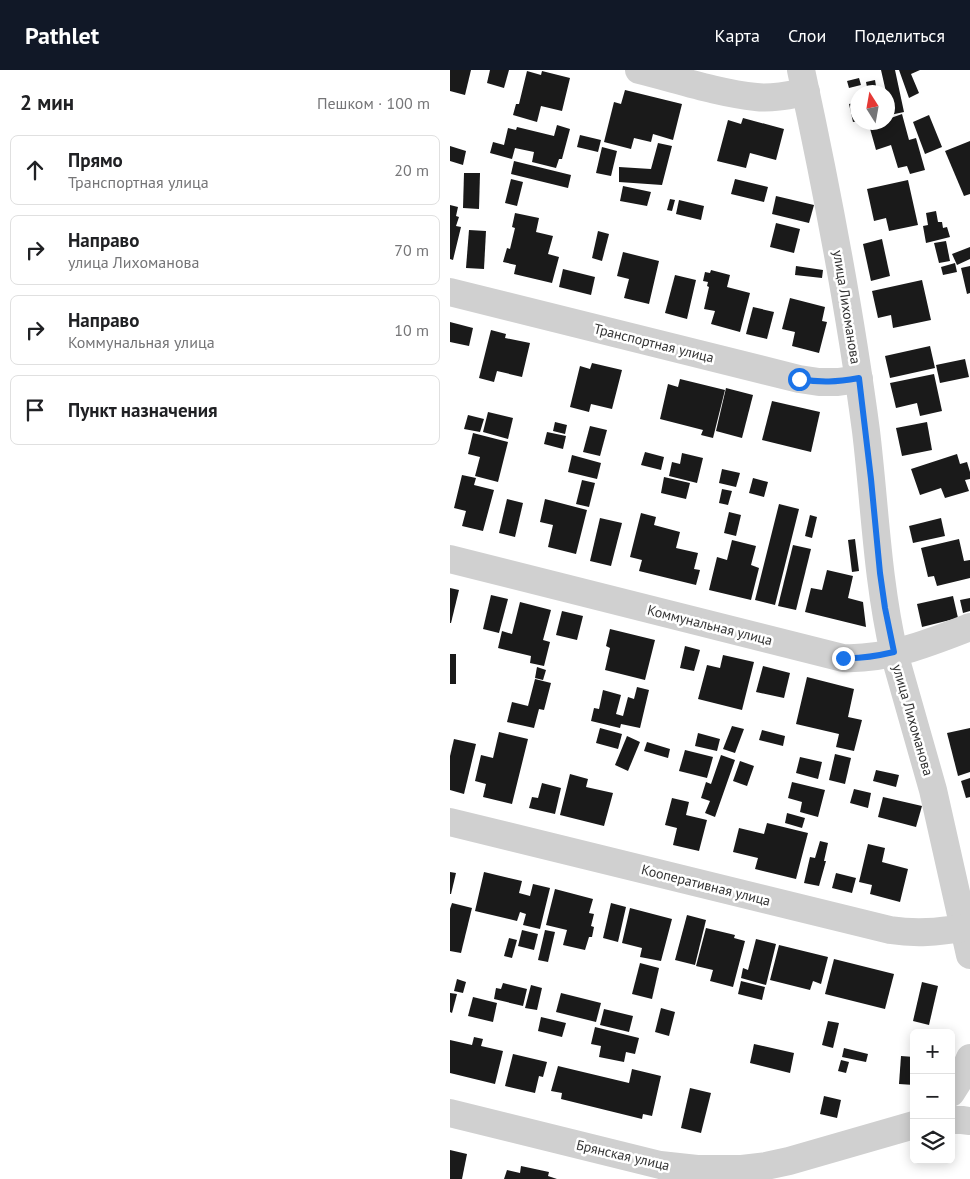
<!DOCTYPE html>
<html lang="ru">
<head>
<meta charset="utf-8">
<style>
  :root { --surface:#fff; --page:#f2f2f2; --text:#202124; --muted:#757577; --line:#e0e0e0; --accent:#111827 }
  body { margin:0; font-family:"PT Sans",sans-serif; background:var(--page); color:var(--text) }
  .controls { position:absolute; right:15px; bottom:15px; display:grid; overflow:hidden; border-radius:8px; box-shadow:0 2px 12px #0003 }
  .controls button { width:45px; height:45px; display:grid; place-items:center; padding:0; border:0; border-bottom:1px solid var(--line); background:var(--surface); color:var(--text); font:25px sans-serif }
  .compass { position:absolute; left:400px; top:15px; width:45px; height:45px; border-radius:50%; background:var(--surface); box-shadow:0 2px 12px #0003; rotate:349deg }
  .stop { position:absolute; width:15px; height:15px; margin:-11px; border:4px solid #1a73e8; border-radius:50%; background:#fff }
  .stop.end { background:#1a73e8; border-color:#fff; box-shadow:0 1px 5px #0008 }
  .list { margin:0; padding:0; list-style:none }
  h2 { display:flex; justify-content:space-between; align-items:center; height:65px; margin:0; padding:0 20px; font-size:21px }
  h2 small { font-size:16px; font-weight:400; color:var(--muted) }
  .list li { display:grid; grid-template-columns:32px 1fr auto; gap:15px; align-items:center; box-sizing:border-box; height:70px; margin:0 10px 10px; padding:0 10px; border:1px solid var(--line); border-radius:8px }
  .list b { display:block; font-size:19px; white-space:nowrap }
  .list p { margin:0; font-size:16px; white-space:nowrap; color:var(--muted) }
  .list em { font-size:16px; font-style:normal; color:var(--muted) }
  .icon { flex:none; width:28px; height:28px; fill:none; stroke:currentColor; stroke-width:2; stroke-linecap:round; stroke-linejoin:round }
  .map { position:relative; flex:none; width:520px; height:1109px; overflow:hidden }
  header { display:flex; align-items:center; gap:30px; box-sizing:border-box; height:70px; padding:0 25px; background:var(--accent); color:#fff }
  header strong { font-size:24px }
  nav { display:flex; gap:28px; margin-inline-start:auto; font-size:18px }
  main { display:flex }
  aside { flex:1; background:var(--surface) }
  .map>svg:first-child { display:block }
  .building { fill:#1a1a1a }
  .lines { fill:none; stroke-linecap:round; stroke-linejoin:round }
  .minor { stroke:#d0d0d0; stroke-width:28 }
  .route { stroke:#1a73e8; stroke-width:6 }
  .labels { text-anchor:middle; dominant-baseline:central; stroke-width:5; stroke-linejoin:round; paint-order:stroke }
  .street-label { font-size:14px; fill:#333; stroke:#fff }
</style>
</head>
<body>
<header>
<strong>Pathlet</strong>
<nav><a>Карта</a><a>Слои</a><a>Поделиться</a></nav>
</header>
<main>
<aside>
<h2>2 мин<small>Пешком · 100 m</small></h2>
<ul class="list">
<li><svg class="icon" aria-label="ahead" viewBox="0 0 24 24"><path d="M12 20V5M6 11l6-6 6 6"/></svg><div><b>Прямо</b><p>Транспортная улица</p></div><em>20 m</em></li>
<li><svg class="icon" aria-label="right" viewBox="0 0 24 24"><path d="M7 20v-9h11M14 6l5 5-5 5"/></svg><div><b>Направо</b><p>улица Лихоманова</p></div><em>70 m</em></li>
<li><svg class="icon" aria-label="right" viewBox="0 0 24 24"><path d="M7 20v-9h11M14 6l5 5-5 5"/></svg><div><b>Направо</b><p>Коммунальная улица</p></div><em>10 m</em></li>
<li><svg class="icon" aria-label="arrive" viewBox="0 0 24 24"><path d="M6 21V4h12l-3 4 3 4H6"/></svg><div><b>Пункт назначения</b></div></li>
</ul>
</aside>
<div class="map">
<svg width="520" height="1109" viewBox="0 0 520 1109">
  <rect width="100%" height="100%" fill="#fff"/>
  <g class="building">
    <polygon points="0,0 21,0 15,25 0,21"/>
    <polygon points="40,0 59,0 54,18 37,13"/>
    <polygon points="431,0 445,0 454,42 440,45 438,32 438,22 436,22"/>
    <polygon points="449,0 470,0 461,4 469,23 459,28"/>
    <polygon points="77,1 91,5 92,1 120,8 112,41 91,36 87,52 63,45 66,34 69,34"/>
    <polygon points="409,8 411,15 399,18 397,11"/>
    <polygon points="425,10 427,22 418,22 416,12"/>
    <polygon points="175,20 232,34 223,70 203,64 201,72 184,68 181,79 154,72 164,32 171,34"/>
    <polygon points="408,32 408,51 403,52 399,34"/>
    <polygon points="452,44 459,70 466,68 475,100 460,104 457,96 448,98 441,75 426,80 419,55 426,52 438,52 438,49"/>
    <polygon points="479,45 492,77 475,84 463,52"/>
    <polygon points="293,48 334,59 326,90 300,83 296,98 267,91 278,50 291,54"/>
    <polygon points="107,55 120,59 112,89 109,89 106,98 82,92 84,82 65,78 62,89 40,83 43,72 54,75 58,58 66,60 67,57 104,66"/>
    <polygon points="130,65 151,70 148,82 127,77"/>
    <polygon points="520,71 520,124 514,126 495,81"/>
    <polygon points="208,73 222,76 212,115 169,112 169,97 201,99"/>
    <polygon points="0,76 16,81 13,95 0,91"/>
    <polygon points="152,77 167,81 161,106 146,103"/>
    <polygon points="64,91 121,105 118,118 61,104"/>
    <polygon points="14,103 30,103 29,139 13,138"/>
    <polygon points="61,109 73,112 67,136 55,133"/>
    <polygon points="285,109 318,117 314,132 281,124"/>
    <polygon points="458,110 468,155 439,161 436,148 424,151 417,119"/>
    <polygon points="173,116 201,122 197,136 170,131"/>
    <polygon points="326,126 364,135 359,153 322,144"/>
    <polygon points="220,129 225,130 222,141 217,140"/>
    <polygon points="229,130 254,136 251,150 226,144"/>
    <polygon points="0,135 8,137 6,146 9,147 6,156 11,157 3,190 0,189"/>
    <polygon points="486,141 488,152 492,152 493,158 497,157 500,167 476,173 473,156 478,155 476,143"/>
    <polygon points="65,143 89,148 86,162 103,166 98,184 109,187 102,213 64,204 66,195 53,192 57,178 60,179 65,158 62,157"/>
    <polygon points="326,153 350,159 344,183 320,177"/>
    <polygon points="19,160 36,161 34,199 16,198"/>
    <polygon points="148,161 159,164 152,191 142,188"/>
    <polygon points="432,169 440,206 421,211 413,174"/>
    <polygon points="496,171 500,191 489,193 484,173"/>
    <polygon points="520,177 520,189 507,195 502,184"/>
    <polygon points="173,182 209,191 199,234 174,228 179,209 167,206"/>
    <polygon points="505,193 507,202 493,205 491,197"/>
    <polygon points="346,196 373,200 372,208 345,205"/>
    <polygon points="520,196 520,223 517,224 511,198"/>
    <polygon points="113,199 145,207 141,225 109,217"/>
    <polygon points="261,200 280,205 277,217 300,223 290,262 261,254 265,241 254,239 259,217 257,216 258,212 253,211 255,202 260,203"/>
    <polygon points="225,205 246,210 237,249 215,243"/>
    <polygon points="472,210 481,250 443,258 441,245 428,248 422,221"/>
    <polygon points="340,228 375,237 372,251 377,252 369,283 342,276 345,262 332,259"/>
    <polygon points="303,237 324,242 317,269 296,264"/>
    <polygon points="0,252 23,258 19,276 0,272"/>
    <polygon points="41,260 56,264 55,268 80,273 72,307 47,301 44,312 29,308"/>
    <polygon points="480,276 485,298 440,308 435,286"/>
    <polygon points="515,289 519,307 490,313 486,295"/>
    <polygon points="142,293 172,300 162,339 141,334 139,342 120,337 130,296 140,299"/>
    <polygon points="484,304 492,341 470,346 467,333 446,338 440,313"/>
    <polygon points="230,309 275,320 263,368 251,365 253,360 210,349 218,314 228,317"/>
    <polygon points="276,318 303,325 292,368 266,361"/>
    <polygon points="322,331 370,342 361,382 312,370"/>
    <polygon points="38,342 63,348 58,369 33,362"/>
    <polygon points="18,345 34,349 30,362 14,359"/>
    <polygon points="105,352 117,355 115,364 103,361"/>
    <polygon points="477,352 482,380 452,386 446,358"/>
    <polygon points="140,356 157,360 150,386 133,382"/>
    <polygon points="97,362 116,366 113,379 94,374"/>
    <polygon points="23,363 58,372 48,412 25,406 30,387 18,384"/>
    <polygon points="195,382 214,387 211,400 191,395"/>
    <polygon points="232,383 253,388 247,413 219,406 222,392 230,394"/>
    <polygon points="507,384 510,394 517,392 520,402 520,409 515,410 519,421 495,428 491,418 470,425 461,399"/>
    <polygon points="122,385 151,393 147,409 118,402"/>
    <polygon points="272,399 290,403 286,417 269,413"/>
    <polygon points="12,405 26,408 24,415 44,420 33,461 12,456 16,441 4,438"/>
    <polygon points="214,407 240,413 236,429 211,423"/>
    <polygon points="303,408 318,412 314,427 299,423"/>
    <polygon points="132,410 145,413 139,437 126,434"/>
    <polygon points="272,419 282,421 278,435 269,433"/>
    <polygon points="57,429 73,433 65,467 49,463"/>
    <polygon points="95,429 137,440 126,484 98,477 103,455 90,452"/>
    <polygon points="329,434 349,439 325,535 305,530"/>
    <polygon points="279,442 291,445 286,466 274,463"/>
    <polygon points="191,443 206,447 204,455 230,462 226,478 248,483 244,499 250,500 246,515 189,501 192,490 180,487"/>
    <polygon points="360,445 367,447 362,468 355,466"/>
    <polygon points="150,448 172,453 161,496 140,491"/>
    <polygon points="491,448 495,466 463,473 459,456"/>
    <polygon points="405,469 409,501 402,502 398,470"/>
    <polygon points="509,469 514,491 520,490 520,508 487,516 484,506 478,507 471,478"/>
    <polygon points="282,470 306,476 301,495 309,498 301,530 259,520 267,487 277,490"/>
    <polygon points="343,475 361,479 346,540 328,536"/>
    <polygon points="377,500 403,506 398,528 413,532 416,557 355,542 361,518 372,520"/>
    <polygon points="0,518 9,520 1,553 0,553"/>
    <polygon points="41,525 58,529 49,563 33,559"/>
    <polygon points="503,526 508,548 472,557 467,534"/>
    <polygon points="520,528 520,541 513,543 510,530"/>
    <polygon points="70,532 101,540 93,570 100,572 94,596 80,593 81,586 48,578 52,561 62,564"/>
    <polygon points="112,541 133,546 127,570 106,565"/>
    <polygon points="160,559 205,570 195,610 155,600 160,578 156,576"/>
    <polygon points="235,576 250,580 244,601 230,598"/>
    <rect x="0" y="584" width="6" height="30"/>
    <polygon points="273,585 304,592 292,640 248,629 257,595 270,598"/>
    <polygon points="313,596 340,603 334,628 306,622"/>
    <polygon points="87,597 96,600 93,610 85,608"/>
    <polygon points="357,607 404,619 398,647 412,650 404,681 386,677 389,664 346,654"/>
    <polygon points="85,609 101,613 94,640 89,639 84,658 57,652 62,632 78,636"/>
    <polygon points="187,617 199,620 190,658 171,654 170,658 141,651 144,638 149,639 153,620 171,625 166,644 173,646 178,627 184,629"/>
    <polygon points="282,656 294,659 285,683 273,679"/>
    <polygon points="150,658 172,664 168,679 146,673"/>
    <polygon points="520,658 520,702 508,706 497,663"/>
    <polygon points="312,660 335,666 333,676 309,670"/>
    <polygon points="49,662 78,669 62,734 33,727 36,714 25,711 31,685 43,688"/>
    <polygon points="248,663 270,669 267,681 245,676"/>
    <polygon points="177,666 190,672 178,701 165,695"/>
    <polygon points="4,669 26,674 14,724 0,720 0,686"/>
    <polygon points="197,672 220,679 218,688 194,681"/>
    <polygon points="235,680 263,687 257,708 229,701"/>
    <polygon points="385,684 401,688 395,714 379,710"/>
    <polygon points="271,685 285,690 265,747 255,743 260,731 251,728 256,712 261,714"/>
    <polygon points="350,687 372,692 368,709 346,703"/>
    <polygon points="290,691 304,696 297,716 283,711"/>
    <polygon points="426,700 449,705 446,717 423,711"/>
    <polygon points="120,704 138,709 136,717 163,723 154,756 110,745"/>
    <polygon points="520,708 520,727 516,728 511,711"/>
    <polygon points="342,712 375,720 368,747 350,742 352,732 338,728"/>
    <polygon points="92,713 111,718 105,744 79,738 82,727 88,728"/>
    <polygon points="404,719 421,723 418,738 400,733"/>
    <polygon points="433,727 472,736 466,757 428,747"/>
    <polygon points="222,728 239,732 236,745 257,750 249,781 223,775 227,758 215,755"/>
    <polygon points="337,743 355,748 352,758 335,753"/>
    <polygon points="317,753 358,763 346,809 305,799 308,788 283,782 289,758 314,764"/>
    <polygon points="370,771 378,773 374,791 376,791 369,816 354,813 360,787 365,788"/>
    <polygon points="418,774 435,778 432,792 458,799 450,832 420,824 422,815 409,812"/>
    <polygon points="0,802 6,803 1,824 0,824"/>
    <polygon points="34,802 72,811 69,823 80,826 83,814 100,818 90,859 73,855 76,844 70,842 67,851 25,841"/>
    <polygon points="386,803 406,808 402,823 382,818"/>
    <polygon points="105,819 143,829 139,843 144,844 141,856 144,857 142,867 139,867 135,880 113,875 117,860 96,855"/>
    <polygon points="2,833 22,838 11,883 0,881 0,839"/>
    <polygon points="161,833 176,837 168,872 153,868"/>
    <polygon points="180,838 222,849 211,891 190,887 192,878 172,873"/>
    <polygon points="237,845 256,850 245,895 225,890"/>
    <polygon points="256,858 285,865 284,868 295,871 283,917 260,911 263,900 246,896"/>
    <polygon points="72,860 88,864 84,880 68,876"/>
    <polygon points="95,860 105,862 98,892 88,890"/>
    <polygon points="59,868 67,870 62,888 54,886"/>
    <polygon points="306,869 326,874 316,915 291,908 293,898 298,900"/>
    <polygon points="329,875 378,887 371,914 363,911 360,920 320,910"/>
    <polygon points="384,889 444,904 435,939 375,924"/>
    <polygon points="190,893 209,898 202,929 182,924"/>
    <polygon points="7,909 16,912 13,923 4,921"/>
    <polygon points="291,911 315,917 312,930 288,924"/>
    <polygon points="472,912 488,916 479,955 463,951"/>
    <polygon points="53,913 77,919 73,936 44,929 46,918 51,919"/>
    <polygon points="81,915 92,918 87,940 75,938"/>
    <polygon points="0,923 7,924 2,943 0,942"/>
    <polygon points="111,923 151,933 146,952 106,942"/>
    <polygon points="23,927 47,933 43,952 18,946"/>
    <polygon points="211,938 225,942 219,966 205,962"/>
    <polygon points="154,939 183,946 179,962 150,955"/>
    <polygon points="91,947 116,953 112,967 88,961"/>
    <polygon points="378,951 389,953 383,978 372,975"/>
    <polygon points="145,957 189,968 185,984 176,982 174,992 149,987 151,976 141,974"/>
    <polygon points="24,967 33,969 31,976 53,981 45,1014 0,1003 0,970 22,975"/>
    <polygon points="304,974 344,983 340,1003 300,993"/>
    <polygon points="394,978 418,984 416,992 392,987"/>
    <polygon points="63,984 97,992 93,1007 89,1006 85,1023 55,1016"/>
    <polygon points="451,986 464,987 464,1015 449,1014"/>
    <polygon points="391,990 399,992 396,1003 388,1001"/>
    <polygon points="108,996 179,1013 182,999 211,1006 202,1046 193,1044 192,1049 111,1029 112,1023 101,1021"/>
    <polygon points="240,1018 261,1023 251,1063 231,1058"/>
    <polygon points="374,1026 391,1030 387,1048 370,1044"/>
    <polygon points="0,1080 17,1084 12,1109 0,1109"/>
    <polygon points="71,1096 99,1102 98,1106 107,1109 54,1109 57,1100 70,1103"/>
  </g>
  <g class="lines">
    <g class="minor">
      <path d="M189 0C226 9 267 23 306 27 322 29 340 25 356 22"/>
      <path d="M351 0C377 120 400 240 416 361 425 436 427 509 444 583L483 720 520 885"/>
      <polyline points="0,222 349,309 369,312 388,312 409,309"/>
      <path d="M0 489 393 588C437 590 479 573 520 557"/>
      <path d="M0 752 440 860C467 864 487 862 514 858"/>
      <polyline points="501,1023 514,1002 520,988"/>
      <polyline points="0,1043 210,1095 247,1099 292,1099 316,1096 339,1091 464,1055"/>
      <polyline points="501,1050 512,1050 520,1051"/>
    </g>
  </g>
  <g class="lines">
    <path class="route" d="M349 309C372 313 386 312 409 308L421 409 430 503 435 538 444 582C427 586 411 589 393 588"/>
  </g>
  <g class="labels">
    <g class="street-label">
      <text transform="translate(397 237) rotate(81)">улица Лихоманова</text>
      <text transform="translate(204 273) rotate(14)">Транспортная улица</text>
      <text transform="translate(260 555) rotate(14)">Коммунальная улица</text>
      <text transform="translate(463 650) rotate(74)">улица Лихоманова</text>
      <text transform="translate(256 815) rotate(14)">Кооперативная улица</text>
      <text transform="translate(173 1085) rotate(13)">Брянская улица</text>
    </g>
  </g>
</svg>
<div class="controls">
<button>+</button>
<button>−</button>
<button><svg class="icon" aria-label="layers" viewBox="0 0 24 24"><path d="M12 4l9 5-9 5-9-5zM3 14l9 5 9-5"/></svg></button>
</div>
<svg class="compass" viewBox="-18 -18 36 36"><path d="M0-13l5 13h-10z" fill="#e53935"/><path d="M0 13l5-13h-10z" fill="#757577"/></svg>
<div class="stop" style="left:349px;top:309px"></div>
<div class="stop end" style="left:393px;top:588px"></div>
</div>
</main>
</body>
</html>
